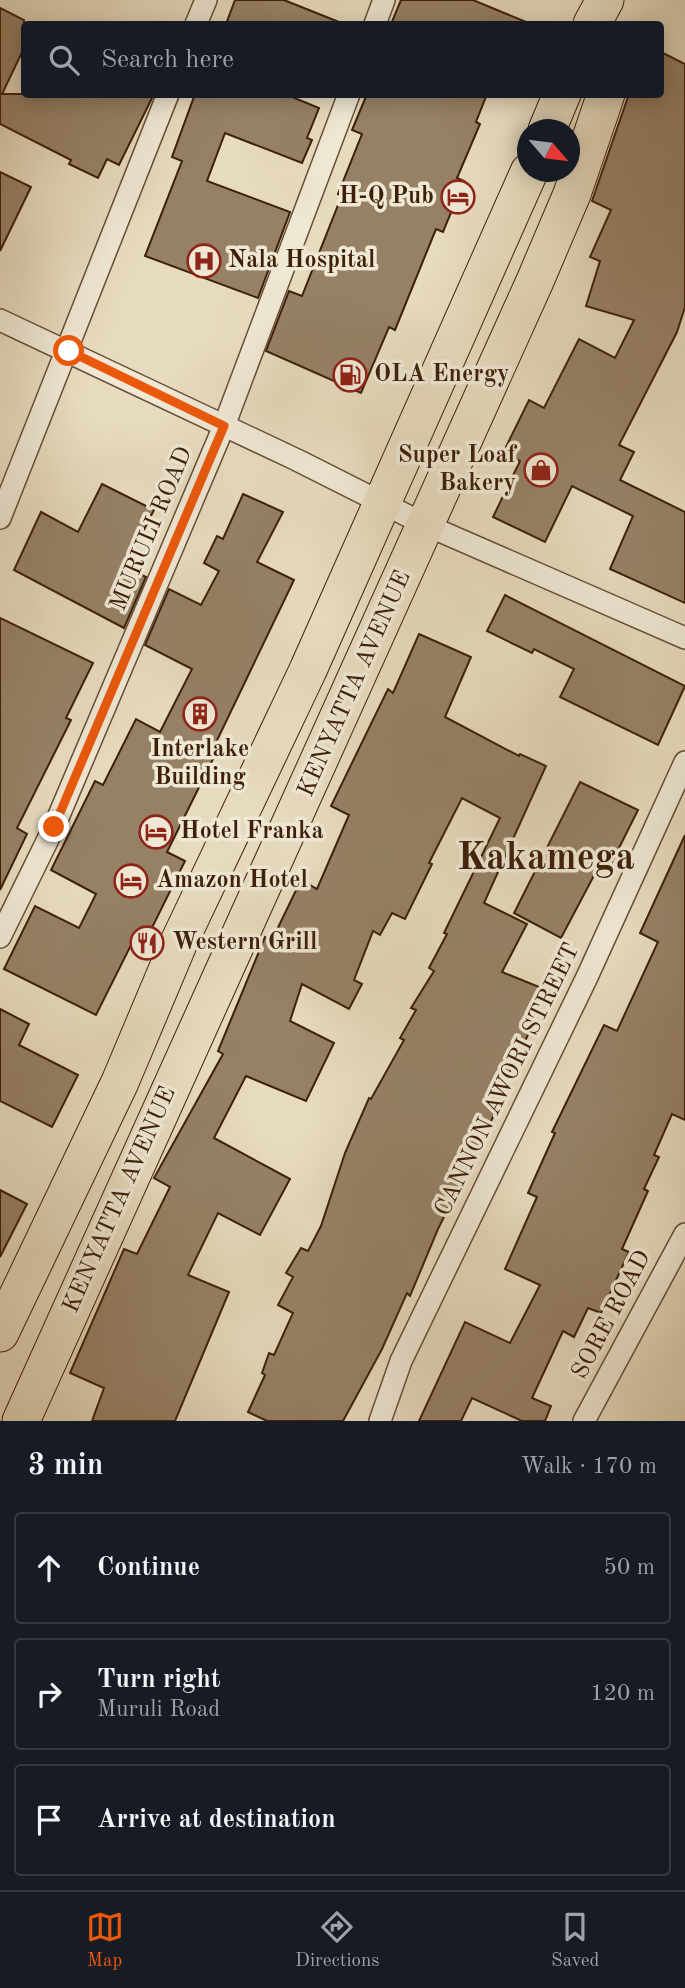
<!DOCTYPE html>
<html lang="en">
<head>
<meta charset="utf-8">
<style>
  :root { --surface:#171b24; --page:#242831; --text:#f1f3f6; --muted:#9ea1a6; --line:#363941; --accent:#ea580c }
  body { margin:0; font-family:"Old Standard TT",serif; background:var(--page); color:var(--text) }
  .compass { position:absolute; left:517px; top:119px; width:63px; height:63px; border-radius:50%; background:var(--surface); box-shadow:0 4px 18px #0003; rotate:118deg }
  .stop { position:absolute; width:21px; height:21px; margin:-16px; border:5px solid #ea580c; border-radius:50%; background:#fff }
  .stop.end { background:#ea580c; border-color:#fff; box-shadow:0 2px 7px #0008 }
  .list { margin:0; padding:0; list-style:none }
  h2 { display:flex; justify-content:space-between; align-items:center; height:91px; margin:0; padding:0 28px; font-size:30px }
  h2 small { font-size:23px; font-weight:400; color:var(--muted) }
  .list li { display:grid; grid-template-columns:46px 1fr auto; gap:21px; align-items:center; box-sizing:border-box; height:112px; margin:0 14px 14px; padding:0 14px; border:2px solid var(--line); border-radius:7px }
  .list b { display:block; font-size:26px; white-space:nowrap }
  .list p { margin:0; font-size:23px; white-space:nowrap; color:var(--muted) }
  .list em { font-size:23px; font-style:normal; color:var(--muted) }
  .icon { flex:none; width:38px; height:38px; fill:none; stroke:currentColor; stroke-width:2; stroke-linecap:round; stroke-linejoin:round }
  .map { position:relative; flex:none; width:685px; height:1421px; overflow:hidden }
  .search { position:absolute; background:var(--surface); box-shadow:0 4px 18px #0003; left:21px; right:21px; top:21px; height:77px; display:flex; align-items:center; gap:18px; box-sizing:border-box; padding:0 24px; border-radius:7px; color:var(--muted); font-size:26px }
  .sheet { height:469px; background:var(--surface) }
  nav { display:flex; justify-content:space-around; align-items:center; box-sizing:border-box; height:98px; border-top:2px solid var(--line); background:var(--surface); font-size:19px; color:var(--muted) }
  nav a { display:grid; justify-items:center; gap:4px }
  nav .on { color:var(--accent) }
  .map>svg:first-child { display:block }
  .building { fill:#968167; stroke:#3e1f08; stroke-width:2 }
  .lines { fill:none; stroke-linecap:round; stroke-linejoin:round }
  .street-casing { stroke:#684e36; stroke-width:24 }
  .highway-casing { stroke:#3e1f08; stroke-width:39 }
  .street { stroke:#efe8d5; stroke-width:21 }
  .highway { stroke:#e7dbbf; stroke-width:37 }
  .route { stroke:#ea580c; stroke-width:9 }
  .labels { text-anchor:middle; dominant-baseline:central; stroke-width:7; stroke-linejoin:round; paint-order:stroke }
  .poi-label { font-size:24px; font-weight:bold; fill:#3e1f08; stroke:#efe8d5; text-anchor:start }
  .street-label { font-size:24px; fill:#3e1f08; stroke:#efe8d5 }
  .town-label { font-size:38px; font-weight:bold; fill:#3e1f08; stroke:#efe8d5 }
</style>
</head>
<body>
<div class="map">
<svg width="685" height="1421" viewBox="0 0 685 1421">
  <rect width="100%" height="100%" fill="#e7dbbf"/>
  <filter id="stains"><feTurbulence type="fractalNoise" baseFrequency=".00286" numOctaves="4"/><feColorMatrix values="0 0 0 0 .2 0 0 0 0 .09 0 0 0 0 .02 0 0 0 .5 -.17"/></filter>
  <radialGradient id="worn" r=".72"><stop offset=".6" stop-color="#630" stop-opacity="0"/><stop offset="1" stop-color="#630" stop-opacity=".3"/></radialGradient>
  <g class="building">
    <polygon points="235,0 284,0 344,24 226,24"/>
    <polygon points="401,0 473,0 531,24 391,24"/>
    <polygon points="0,8 24,20 24,48 2,94 154,94 119,165 107,159 98,178 69,164 71,160 0,124"/>
    <polygon points="661,52 685,64 685,307 677,332 619,445 634,452 620,480 685,512 685,603 610,569 633,516 572,486 545,542 493,517 520,461 503,453 529,400 544,408 579,339 615,358 634,320 586,306 600,261 590,257 611,210 592,201 629,94 661,94"/>
    <polygon points="195,94 285,94 319,108 307,138 312,140 302,163 225,133 207,181 290,212 258,298 145,256 182,161 172,157"/>
    <polygon points="367,94 487,94 476,122 480,124 457,178 464,181 443,232 436,229 395,330 389,327 361,393 266,351 289,291 302,296 342,195 338,194 362,134 352,130"/>
    <polygon points="0,172 31,187 0,251"/>
    <polygon points="102,484 154,510 129,559 144,566 140,574 146,577 124,628 14,570 41,512 78,532"/>
    <polygon points="243,494 283,512 257,562 294,580 209,757 213,759 167,852 185,861 140,952 130,947 96,1015 4,969 35,906 79,928 96,894 51,870 95,781 103,785 136,719 160,732 192,669 145,645 169,589 201,605 219,571 204,563 217,536 223,539"/>
    <polygon points="505,595 685,686 658,745 560,697 574,669 534,649 532,653 487,631"/>
    <polygon points="0,618 93,663 66,718 71,720 17,828 27,834 0,890"/>
    <polygon points="419,634 471,657 445,717 519,756 520,754 546,766 484,903 527,924 502,972 549,991 525,1041 521,1040 496,1111 438,1229 410,1296 407,1293 382,1349 343,1421 267,1421 248,1412 265,1375 262,1373 269,1353 274,1355 293,1313 278,1305 293,1277 286,1273 301,1248 308,1251 321,1226 345,1153 369,1098 371,1099 404,1040 400,1038 416,1010 411,1008 434,971 429,968 447,934 444,933 500,818 462,798 429,863 432,864 405,919 392,913 380,935 373,931 354,980 362,984 349,1009 302,984 290,1021 334,1043 306,1101 246,1076 214,1138 290,1179 260,1235 218,1213 188,1275 229,1292 175,1421 92,1421 104,1388 70,1373 124,1249 137,1254 170,1187 154,1178 223,1054 218,1051 265,937 272,940 301,880 317,889 349,815 331,806 388,689 393,693"/>
    <polygon points="580,782 638,810 608,870 599,866 561,938 514,913"/>
    <polygon points="685,835 685,1120 672,1114 654,1155 659,1157 644,1189 648,1191 622,1249 629,1252 601,1313 588,1308 574,1337 563,1331 532,1398 551,1406 545,1421 522,1421 472,1398 461,1421 419,1421 465,1322 510,1343 540,1285 505,1269 537,1197 528,1193 555,1133 552,1132 604,1025 617,1031 658,942 640,933"/>
    <polygon points="0,1009 29,1024 19,1045 78,1075 52,1127 0,1101"/>
    <polygon points="0,1190 27,1204 0,1257"/>
  </g>
  <g class="lines">
    <defs>
      <g id="street">
        <polyline points="196,24 206,0"/>
        <polyline points="375,24 384,0"/>
        <polyline points="0,320 297,460 426,525 685,638"/>
        <polyline points="0,518 168,94"/>
        <polyline points="0,937 54,827 224,426 349,94"/>
        <polyline points="380,1421 401,1361 587,977 685,762"/>
        <polyline points="584,1421 685,1234"/>
      </g>
      <g id="highway">
        <polyline points="592,24 605,0"/>
        <polyline points="547,130 562,94"/>
        <polyline points="0,1333 120,1082 179,942 308,670 529,172"/>
        <polyline points="21,1421 535,281 572,194 606,94"/>
      </g>
    </defs>
    <use href="#street" class="street-casing"/>
    <use href="#highway" class="highway-casing"/>
    <use href="#street" class="street"/>
    <use href="#highway" class="highway"/>
  </g>
  <g class="lines">
    <polyline class="route" points="54,827 224,426 69,351"/>
  </g>
  <defs>
    <symbol id="hotel-ring" viewBox="-11 -11 22 22"><circle r="9.5" fill="#efe8d5" stroke="#8f2418" stroke-width="1.5"/><path d="M-6-4.5h1.5V1H6V5H4.5V3h-9V5H-6ZM-4 0a1.8 1.8 0 1 1 3.6 0ZM.5 0V-2.5h3Q6-2.5 6 0Z" fill="#8f2418"/></symbol>
    <symbol id="hospital-ring" viewBox="-11 -11 22 22"><circle r="9.5" fill="#efe8d5" stroke="#8f2418" stroke-width="1.5"/><path d="M-5-5h3v3.5h4V-5h3V5h-3V1.5h-4V5h-3Z" fill="#8f2418"/></symbol>
    <symbol id="fuel-ring" viewBox="-11 -11 22 22"><circle r="9.5" fill="#efe8d5" stroke="#8f2418" stroke-width="1.5"/><path d="M-5.5-6h7V0h2V4h1.3V-2.5L3-4.5l.8-.8L6-3V5H2.5V1h-1V6h-7ZM-4.2-4.7v3.2H.2V-4.7Z" fill="#8f2418"/></symbol>
    <symbol id="shop-ring" viewBox="-11 -11 22 22"><circle r="9.5" fill="#efe8d5" stroke="#8f2418" stroke-width="1.5"/><path d="M-5-2.5h2.3a2.7 3.5 0 0 1 5.4 0H5L5.5 6h-11ZM-1.5-2.5h3a1.5 2.3 0 0 0-3 0Z" fill="#8f2418"/></symbol>
    <symbol id="building-ring" viewBox="-11 -11 22 22"><circle r="9.5" fill="#efe8d5" stroke="#8f2418" stroke-width="1.5"/><path d="M-4-6H4V6H1V3H-1V6H-4ZM-2.5-4.3h1.7v1.8h-1.7ZM.8-4.3h1.7v1.8H.8ZM-2.5-1h1.7V.8h-1.7ZM.8-1h1.7V.8H.8Z" fill="#8f2418"/></symbol>
    <symbol id="restaurant-ring" viewBox="-11 -11 22 22"><circle r="9.5" fill="#efe8d5" stroke="#8f2418" stroke-width="1.5"/><path d="M-5-6h1v4h1v-4h1v4h1v-4h1v5L-1.5 .5V6h-2V.5L-5-1ZM5-6V6H3V1.5H1.5Q1.5-4 5-6Z" fill="#8f2418"/></symbol>
  </defs>
  <g fill-rule="evenodd">
    <use href="#hotel-ring" x="439" y="178" width="38" height="38"/>
    <use href="#hospital-ring" x="185" y="242" width="38" height="38"/>
    <use href="#fuel-ring" x="331" y="356" width="38" height="38"/>
    <use href="#shop-ring" x="522" y="451" width="38" height="38"/>
    <use href="#building-ring" x="181" y="695" width="38" height="38"/>
    <use href="#hotel-ring" x="137" y="813" width="38" height="38"/>
    <use href="#hotel-ring" x="112" y="862" width="38" height="38"/>
    <use href="#restaurant-ring" x="128" y="924" width="38" height="38"/>
  </g>
  <g class="labels">
    <g class="poi-label">
      <text x="434" y="197" text-anchor="end">H-Q Pub</text>
      <text x="228" y="261">Nala Hospital</text>
      <text x="374" y="375">OLA Energy</text>
      <text x="516" y="456" text-anchor="end">Super Loaf<tspan x="516" dy="28">Bakery</tspan></text>
      <text x="200" y="750" text-anchor="middle">Interlake<tspan x="200" dy="28">Building</tspan></text>
      <text x="180" y="832">Hotel Franka</text>
      <text x="156" y="881">Amazon Hotel</text>
      <text x="172" y="943">Western Grill</text>
    </g>
    <g class="street-label">
      <text transform="translate(152 529) rotate(-67)">MURULI ROAD</text>
      <text transform="translate(355 684) rotate(-66)">KENYATTA AVENUE</text>
      <text transform="translate(508 1080) rotate(-64)">CANNON AWORI STREET</text>
      <text transform="translate(120 1200) rotate(-66)">KENYATTA AVENUE</text>
      <text transform="translate(612 1315) rotate(-62)">SORE ROAD</text>
    </g>
    <g class="town-label">
      <text x="546" y="859">Kakamega</text>
    </g>
  </g>
  <rect width="100%" height="100%" filter="url(#stains)"/>
  <rect width="100%" height="100%" fill="url(#worn)"/>
</svg>
<svg class="compass" viewBox="-18 -18 36 36"><path d="M0-13l5 13h-10z" fill="#e53935"/><path d="M0 13l5-13h-10z" fill="#9ea1a6"/></svg>
<div class="stop" style="left:69px;top:351px"></div>
<div class="stop end" style="left:54px;top:827px"></div>
<div class="search"><svg class="icon" aria-label="search" viewBox="0 0 24 24"><circle cx="10" cy="10" r="6"/><path d="M15 15l6 6"/></svg>Search here</div>
</div>
<section class="sheet">
<h2>3 min<small>Walk · 170 m</small></h2>
<ul class="list">
<li><svg class="icon" aria-label="ahead" viewBox="0 0 24 24"><path d="M12 20V5M6 11l6-6 6 6"/></svg><div><b>Continue</b></div><em>50 m</em></li>
<li><svg class="icon" aria-label="right" viewBox="0 0 24 24"><path d="M7 20v-9h11M14 6l5 5-5 5"/></svg><div><b>Turn right</b><p>Muruli Road</p></div><em>120 m</em></li>
<li><svg class="icon" aria-label="arrive" viewBox="0 0 24 24"><path d="M6 21V4h12l-3 4 3 4H6"/></svg><div><b>Arrive at destination</b></div></li>
</ul>
</section>
<nav>
<a class="on"><svg class="icon" aria-label="map" viewBox="0 0 24 24"><path d="M3 6l6-2 6 2 6-2v14l-6 2-6-2-6 2zM9 4v14M15 6v14"/></svg>Map</a>
<a><svg class="icon" aria-label="directions" viewBox="0 0 24 24"><path d="M12 3l9 9-9 9-9-9zM9 14v-3h6M13 9l2 2-2 2"/></svg>Directions</a>
<a><svg class="icon" aria-label="saved" viewBox="0 0 24 24"><path d="M7 4h10v16l-5-4-5 4z"/></svg>Saved</a>
</nav>
</body>
</html>
